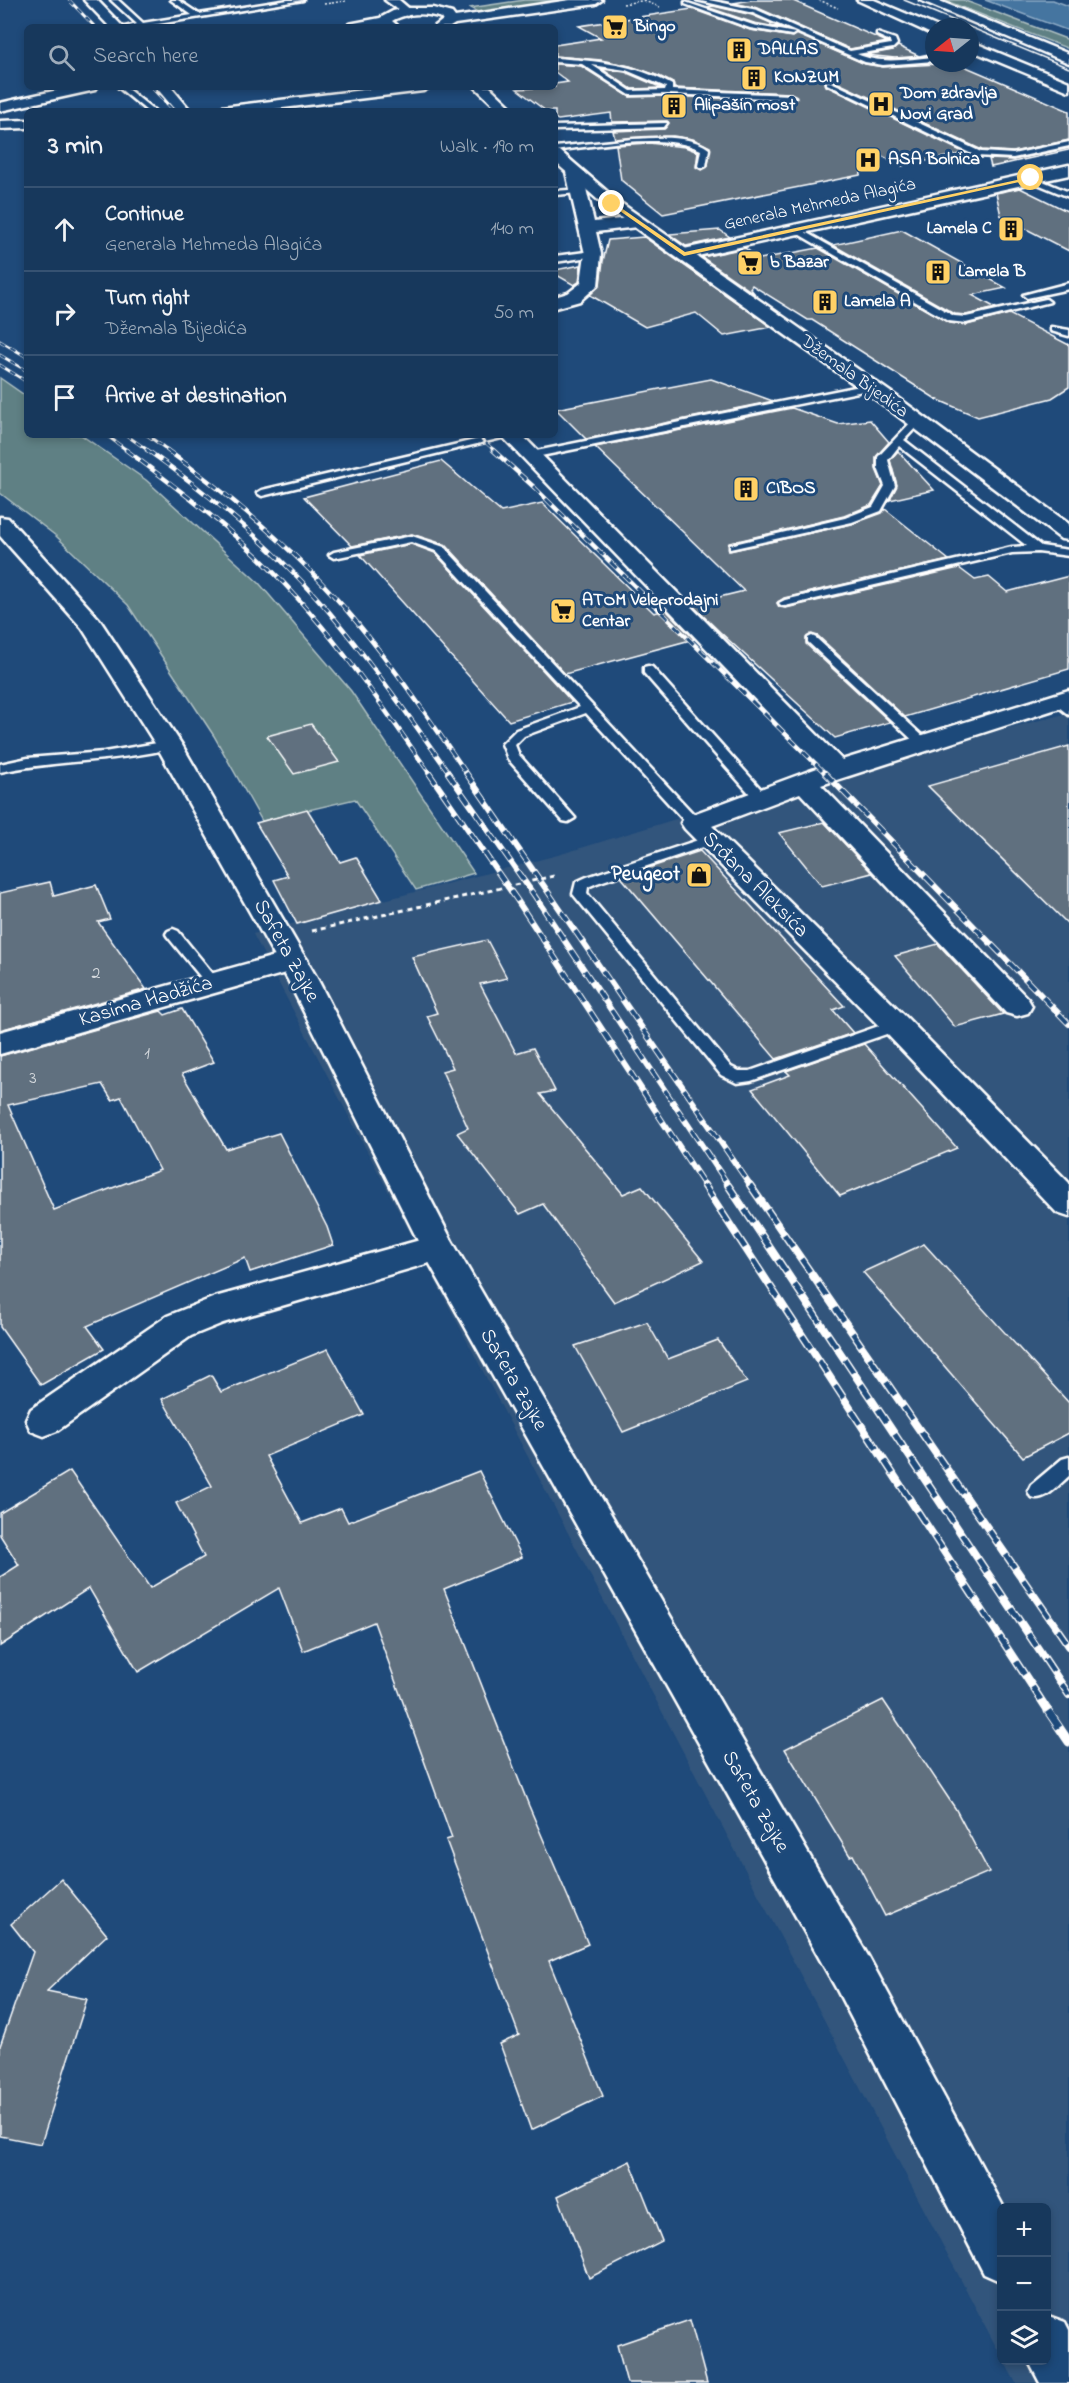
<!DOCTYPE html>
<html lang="en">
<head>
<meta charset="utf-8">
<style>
  :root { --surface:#17385c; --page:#244365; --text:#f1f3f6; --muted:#9eacbb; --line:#365272 }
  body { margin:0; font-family:"Indie Flower",sans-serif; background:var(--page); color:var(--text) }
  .controls { position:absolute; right:18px; bottom:18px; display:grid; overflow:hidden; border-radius:9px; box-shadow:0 3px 9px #0003 }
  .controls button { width:54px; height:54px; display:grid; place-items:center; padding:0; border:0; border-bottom:2px solid var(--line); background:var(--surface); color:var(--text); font:30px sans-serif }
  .compass { position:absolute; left:925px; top:18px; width:54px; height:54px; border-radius:50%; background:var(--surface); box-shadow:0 3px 9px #0003; rotate:253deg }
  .stop { position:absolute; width:18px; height:18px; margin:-14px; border:4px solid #ffd166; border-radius:50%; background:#fff }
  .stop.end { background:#ffd166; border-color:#fff; box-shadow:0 2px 6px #0008 }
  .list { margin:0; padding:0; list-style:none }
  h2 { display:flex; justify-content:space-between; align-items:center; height:78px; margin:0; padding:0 24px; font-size:26px }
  h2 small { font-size:20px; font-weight:400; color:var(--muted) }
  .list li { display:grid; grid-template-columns:39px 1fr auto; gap:18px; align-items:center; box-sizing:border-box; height:84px; padding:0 24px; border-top:2px solid var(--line) }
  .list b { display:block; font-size:22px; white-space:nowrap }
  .list p { margin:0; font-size:20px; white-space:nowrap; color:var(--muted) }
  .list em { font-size:20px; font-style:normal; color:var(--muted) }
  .icon { flex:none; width:33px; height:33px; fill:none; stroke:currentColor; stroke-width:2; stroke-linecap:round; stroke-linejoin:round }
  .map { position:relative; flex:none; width:1069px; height:2383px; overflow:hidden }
  .search { position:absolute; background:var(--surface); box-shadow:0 3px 9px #0003; left:24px; top:24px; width:534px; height:66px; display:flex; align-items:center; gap:15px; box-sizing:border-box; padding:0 21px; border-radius:9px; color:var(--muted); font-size:22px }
  .panel { position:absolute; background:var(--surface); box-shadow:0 3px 9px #0003; left:24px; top:108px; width:534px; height:330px; border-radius:9px }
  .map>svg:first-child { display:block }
  .built { fill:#32557c }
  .green { fill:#5f8084; stroke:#afc0c2; stroke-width:1.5 }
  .water { fill:#4474a0; stroke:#8facc6; stroke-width:1.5 }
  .building { fill:#606f7f; stroke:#fff; stroke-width:1.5; fill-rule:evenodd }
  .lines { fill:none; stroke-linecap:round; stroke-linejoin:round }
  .lane-casing { stroke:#fff; stroke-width:5 }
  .street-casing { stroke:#fff; stroke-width:5 }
  .secondary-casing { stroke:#fff; stroke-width:5 }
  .path { stroke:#fff; stroke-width:1.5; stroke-dasharray:2 2; stroke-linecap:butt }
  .lane { fill:#1f4a7a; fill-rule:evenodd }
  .street { fill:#1f4a7a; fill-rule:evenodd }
  .secondary { fill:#1f4a7a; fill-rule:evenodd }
  .tram { stroke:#fff; stroke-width:1.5 }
  .rail-far4-casing { stroke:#fff; stroke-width:3 }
  .rail-far3-casing { stroke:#fff; stroke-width:4.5 }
  .rail-far2-casing { stroke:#fff; stroke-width:6 }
  .rail-far1-casing { stroke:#fff; stroke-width:8 }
  .rail-casing { stroke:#fff; stroke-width:9 }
  .rail-far4 { stroke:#1f4a7a; stroke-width:2; stroke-dasharray:6; stroke-linecap:butt }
  .rail-far3 { stroke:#1f4a7a; stroke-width:3; stroke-dasharray:9; stroke-linecap:butt }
  .rail-far2 { stroke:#1f4a7a; stroke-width:4; stroke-dasharray:12; stroke-linecap:butt }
  .rail-far1 { stroke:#1f4a7a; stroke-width:5; stroke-dasharray:15; stroke-linecap:butt }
  .rail { stroke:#1f4a7a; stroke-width:7; stroke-dasharray:20; stroke-linecap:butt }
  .path-bridge { stroke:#fff; stroke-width:3; stroke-dasharray:5 4; stroke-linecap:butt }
  .route { fill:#ffd166 }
  .labels { text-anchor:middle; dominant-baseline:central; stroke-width:6; stroke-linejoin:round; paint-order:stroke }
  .far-poi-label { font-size:18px; font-weight:bold; fill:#fff; stroke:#1f4a7a; text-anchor:start }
  .far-street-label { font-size:18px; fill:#fff; stroke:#1f4a7a }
  .number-label { font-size:18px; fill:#d7dbdf }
  .poi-label { font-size:21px; font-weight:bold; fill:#fff; stroke:#1f4a7a; text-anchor:end }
  .street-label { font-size:21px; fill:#fff; stroke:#1f4a7a }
</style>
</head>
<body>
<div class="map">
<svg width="1069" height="2383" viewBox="0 0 1069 2383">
  <rect width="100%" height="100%" fill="#1f4a7a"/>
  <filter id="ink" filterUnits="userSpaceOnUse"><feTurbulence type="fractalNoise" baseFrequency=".0167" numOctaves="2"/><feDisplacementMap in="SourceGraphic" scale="12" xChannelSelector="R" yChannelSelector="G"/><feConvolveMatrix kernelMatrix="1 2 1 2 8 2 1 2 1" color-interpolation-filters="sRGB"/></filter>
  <g filter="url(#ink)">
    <polygon class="built" points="1069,713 1069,2383 1016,2383 1004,2361 1046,2360 1046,2208 1002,2208 1001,2356 253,934 558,855 837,770"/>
    <g class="green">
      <polygon points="524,0 572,0 481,14 470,8"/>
      <polygon points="944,0 963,0 1069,40 1069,49"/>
      <polygon points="0,378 27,397 27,435 81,435 146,480 259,583 351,691 474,873 416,890 355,799 262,821 214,736 128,605 56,536 0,493"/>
    </g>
    <polygon class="water" points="985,0 1053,0 1069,6 1069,31"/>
    <g class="building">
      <polygon points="752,0 791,0 887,42 850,49 758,8 733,3"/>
      <polygon points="713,6 752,15 782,28 754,23 707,7"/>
      <polygon points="692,9 750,30 792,37 796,34 865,64 883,67 957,63 1069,111 1069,140 1013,152 982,150 832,80 827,80 825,82 826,86 965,153 902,166 872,151 860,175 663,214 621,180 616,145 649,143 685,147 698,152 696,167 701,170 708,166 710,147 693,139 673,136 615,139 613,131 664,129 669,123 667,121 612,122 611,113 558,120 555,118 555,111 546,111 517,89 555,87 555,84 568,82 555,72 555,64 581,66 630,97 668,96 791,101 797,98 791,93 674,88 673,83 659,76 630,66 601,60 555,56 555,45 601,38 579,26"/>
      <polygon points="898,46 919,56 933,53 934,55 895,58 866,55 893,50"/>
      <polygon points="602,69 625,72 662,88 632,89"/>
      <polygon points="1069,148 1069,150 991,167 989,159 1013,160"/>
      <polygon points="1020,188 1069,212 1069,251 1001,216 996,193"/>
      <polygon points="720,230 730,237 686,246 669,234"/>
      <polygon points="902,230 1006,288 972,295 996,308 966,315 955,314 833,245"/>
      <polygon points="644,237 771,327 724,336 696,313 645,327 590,295 600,285 603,261 608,240"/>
      <polygon points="745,248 760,259 818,248 949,323 967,325 1009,314 1069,345 1069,387 1052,398 978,417 936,399 812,320 808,320 752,285 750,288 755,294 702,257"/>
      <polygon points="581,265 579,282 574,285 555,274 555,270"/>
      <polygon points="711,379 773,401 586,439 556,409"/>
      <polygon points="792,408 838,424 870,420 889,442 876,457 876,469 883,486 871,505 844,516 729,543 729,551 852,524 882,513 885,509 949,560 784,598 777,603 779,607 786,608 959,568 975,580 989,577 1007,592 1069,576 1069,669 905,717 818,636 811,634 806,638 806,644 890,722 835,738 720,632 691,604 744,591 595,447"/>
      <polygon points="898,451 934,490 890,500 897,485 890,460"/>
      <polygon points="441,461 501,512 542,503 654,613 666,610 694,639 565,674 446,545 412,534 352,546 304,497"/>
      <polygon points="411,544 435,553 572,702 509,721 360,555"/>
      <polygon points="311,724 339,762 294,774 267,736"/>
      <polygon points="1069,746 1069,925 928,786"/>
      <polygon points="307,809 340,862 356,857 382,900 297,924 274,880 288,876 256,823"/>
      <polygon points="824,822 872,873 822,886 779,833"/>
      <polygon points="700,851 844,1006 833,1010 853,1033 776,1059 621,877"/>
      <polygon points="50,882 54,896 96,885 110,919 98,922 146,989 0,1030 0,893"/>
      <polygon points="487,940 507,978 480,984 516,1053 533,1048 555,1091 540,1094 623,1194 642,1186 703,1261 614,1302 543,1204 520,1214 457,1133 468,1128 442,1071 453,1068 427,1016 437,1013 412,957"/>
      <polygon points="938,944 1003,1014 955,1027 895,956"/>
      <path d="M182 1009 214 1062 182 1074 226 1149 279 1133 327 1227 333 1245 250 1272 245 1258 87 1326 104 1349 41 1385 0 1327V1056L161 1011 165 1015ZM102 1084 112 1100 121 1097 160 1170 54 1210 8 1105Z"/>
      <polygon points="864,1044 957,1148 840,1196 752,1089 790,1075 786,1071"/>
      <polygon points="924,1244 1069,1403 1069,1433 1023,1457 863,1272"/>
      <polygon points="647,1322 668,1359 718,1340 747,1382 623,1432 575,1346"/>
      <polygon points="328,1349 364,1415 266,1456 302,1523 341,1508 348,1522 479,1471 522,1557 444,1589 529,1806 588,1944 549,1961 603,2096 531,2130 500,2044 519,2035 446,1840 452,1838 374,1622 303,1651 279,1588 138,1672 89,1588 0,1646 0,1577 19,1565 0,1535 0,1513 70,1471 150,1588 204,1557 176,1503 212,1486 162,1399 211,1375 221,1392"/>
      <polygon points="883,1700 955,1808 989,1872 885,1916 853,1855 850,1856 785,1749"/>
      <polygon points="61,1879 107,1935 47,1991 87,1999 41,2144 0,2136 0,2046 33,1952 11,1924"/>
      <polygon points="630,2161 662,2241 589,2278 558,2196"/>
      <polygon points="690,2320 707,2383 627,2383 617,2345"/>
    </g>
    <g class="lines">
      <defs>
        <g id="lane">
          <polygon points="111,0 118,0 143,23 192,15 171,0 178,0 199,14 288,0 303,0 140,27 125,27 137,24"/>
          <path d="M697 0H709L757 10 850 51 891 44 890 41 877 35V33L895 39 897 44 893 48 857 54C881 65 908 59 934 57V61L883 65 865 62 753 13Z"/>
          <polygon points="685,2 753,25 795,33 792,35 750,28 685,4"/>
          <path d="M555 58C597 61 635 64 672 85V90L791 95 795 97 791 99 668 94 630 95 582 64 555 62ZM592 65 626 70 666 87 665 90 631 91Z"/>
          <polygon points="827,82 831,82 981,152 1013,154 1069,142 1069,146 1013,158 976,156 827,84"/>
          <polygon points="118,87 125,87 155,111 147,111"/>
          <polygon points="667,123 664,127 555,130 555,126"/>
          <path d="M633 139C657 138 689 134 709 149L706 166 702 168 698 166 701 150C663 132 596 146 555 151V147Z"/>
          <polygon points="1031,176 1069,192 1069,197 1028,180 1028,176"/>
          <polygon points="581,189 581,193 578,193 555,195 555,191"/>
          <polygon points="798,228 954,316 966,317 1046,299 1050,302 966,323 949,321 795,232 795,228"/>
          <polygon points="593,251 597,254 596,256 555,262 555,256"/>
          <polygon points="1069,283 1069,289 1027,298 1023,295"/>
          <polygon points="1051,327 1069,330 1069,336 1051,331"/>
          <polygon points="870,384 875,387 873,389 531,458 526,455 531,452"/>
          <polygon points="913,420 921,422 904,440 1041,546 1069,550 1069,556 1038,552 1012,553 785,606 781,605 779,603 785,600 1012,547 1027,546 899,446 888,460 895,486 881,511 852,522 730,549 730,545 845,518 873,507 885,486 878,468 878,457"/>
          <polygon points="496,435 514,435 262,496 257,493 262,490"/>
          <polygon points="412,536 444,547 699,820 701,823 699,826 689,826 586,713 524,736 515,745 519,755 575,818 568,822 563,821 508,759 502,744 516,730 580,707 436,551 411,542 334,558 329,555 334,552"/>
          <polygon points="812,636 816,638 927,740 929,743 927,746 919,746 808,642 808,638"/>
          <polygon points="648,666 652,667 767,796 769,799 767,802 757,802 644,673 644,667"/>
          <polygon points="1057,697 1069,705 1069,715 1051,701"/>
          <path d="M169 741 173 742 175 745 173 748C116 762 57 760 0 772V764L28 758 104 752Z"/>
          <polygon points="710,836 717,840 715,843 597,883 588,887 587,893 731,1067 739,1071 750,1071 896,1020 901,1021 904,1025 901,1029 751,1081 737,1083 721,1075 573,894 576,882 587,877"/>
          <polygon points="173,929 178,931 218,980 220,983 218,986 208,986 168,937 166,934 168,931"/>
          <path d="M1069 1457V1476C1058 1485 1046 1502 1031 1497L1028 1491 1031 1485 1062 1459Z"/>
        </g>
        <g id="street">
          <polygon points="84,0 97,0 123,27 110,27"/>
          <polygon points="385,0 399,0 413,12 407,16"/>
          <polygon points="156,87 171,87 191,111 176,111"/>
          <polygon points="388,87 430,87 423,91 258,111 215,111 222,107"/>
          <polygon points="27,120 27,128 0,129 0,121"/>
          <polygon points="1069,165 1069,175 684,259 676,254 684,249"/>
          <polygon points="574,167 582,172 594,222 637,217 645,222 637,227 596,232 601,254 598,285 580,301 555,308 555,297 568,293 581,283 585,254 566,172"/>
          <polygon points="501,435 522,435 842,760 1069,690 1069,705 821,785 1028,999 1032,1006 1028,1013 1017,1016 1006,1013 800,793 712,826 907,1018 1069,1183 1069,1217 1057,1213 885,1032 685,829 681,823 685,817 820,767"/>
          <polygon points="293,951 303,954 308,961 303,968 0,1054 0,1032"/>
          <polygon points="438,1235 450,1239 455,1248 450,1257 223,1323 191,1336 57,1431 44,1436 31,1431 26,1420 31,1409 167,1316 215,1297"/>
        </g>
        <g id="secondary">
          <path d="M570 0H602L596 4 455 24 450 27H434L443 20 442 18C426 13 407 12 392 21L399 27H348L349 24 380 18 393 11 406 8H433L452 13 455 17Z"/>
          <polygon points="857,0 874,0 938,27 934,27 934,34 929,33"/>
          <polygon points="920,0 937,0 1069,54 1069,63"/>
          <polygon points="970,41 1069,82 1069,91 970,50"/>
          <polygon points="71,87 97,87 95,90 0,111 0,103"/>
          <polygon points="475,87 490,87 515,111 500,111"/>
          <polygon points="555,149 560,151 618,201 896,396 1069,524 1069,540 1061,539 882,404 606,207 555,162"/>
          <polygon points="0,517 8,518 99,619 182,745 318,980 452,1241 868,1956 1004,2208 1002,2208 1002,2282 984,2274 836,1988 426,1257 288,980 156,745 82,628 0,536"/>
          <polygon points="1046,2315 1065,2322 1069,2330 1069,2383 1040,2383 1028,2360 1046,2360"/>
        </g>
      </defs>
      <use href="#lane" class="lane-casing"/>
      <use href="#street" class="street-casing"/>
      <use href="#secondary" class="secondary-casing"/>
      <g class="path">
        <polyline points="819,0 838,8"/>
        <polyline points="644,1 660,7"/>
        <polyline points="324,4 346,1"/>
        <polyline points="623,4 646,0"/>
      </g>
      <use href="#lane" class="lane"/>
      <use href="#street" class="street"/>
      <use href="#secondary" class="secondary"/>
      <polyline class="tram" points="904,0 1069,68"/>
      <defs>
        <g id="rail-far4">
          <polyline points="69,0 95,27"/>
          <polyline points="151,87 174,111"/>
          <polyline points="0,341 27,357"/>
          <polyline points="0,355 27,371"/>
          <polyline points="0,365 27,382"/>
          <polyline points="106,435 128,451"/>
          <polyline points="126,435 149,451"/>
          <polyline points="147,435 169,451"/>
          <polyline points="477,435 495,451"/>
        </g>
        <g id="rail-far3">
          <path d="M126 450C171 483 217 518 257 556 324 620 377 698 430 774"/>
          <path d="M147 450C210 494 281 554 330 613 373 665 411 719 450 774"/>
          <path d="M167 450C235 499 300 554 354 619 395 668 431 721 467 774"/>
          <polyline points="493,450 535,488 826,774"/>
        </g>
        <g id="rail-far2">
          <polyline points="429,773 517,900 705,1186"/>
          <polyline points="448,773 534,895 729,1186"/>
          <polyline points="466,773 751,1186"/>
          <polyline points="825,773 1069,1024"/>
        </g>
        <g id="rail-far1">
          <polyline points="704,1185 1049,1712"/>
          <polyline points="728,1185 1069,1695"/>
          <polyline points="750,1185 1069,1646"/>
        </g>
        <polyline id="rail" points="1048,1711 1069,1742"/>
      </defs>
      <use href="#rail-far4" class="rail-far4-casing"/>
      <use href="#rail-far3" class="rail-far3-casing"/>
      <use href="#rail-far2" class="rail-far2-casing"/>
      <use href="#rail-far1" class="rail-far1-casing"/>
      <use href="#rail" class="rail-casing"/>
      <use href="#rail-far4" class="rail-far4"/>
      <use href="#rail-far3" class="rail-far3"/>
      <use href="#rail-far2" class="rail-far2"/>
      <use href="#rail-far1" class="rail-far1"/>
      <use href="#rail" class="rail"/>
      <polyline class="path-bridge" points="312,931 554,876"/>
    </g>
  </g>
  <polygon class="route" points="1031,177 1033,179 684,256 610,204 614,203 685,252"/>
  <defs>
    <symbol id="supermarket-square" viewBox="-11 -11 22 22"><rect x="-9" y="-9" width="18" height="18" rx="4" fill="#ffd166" stroke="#1f4a7a"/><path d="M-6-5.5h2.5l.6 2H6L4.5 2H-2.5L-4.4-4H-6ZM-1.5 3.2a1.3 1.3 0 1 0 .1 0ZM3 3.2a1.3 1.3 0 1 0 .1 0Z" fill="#111"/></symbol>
    <symbol id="building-square" viewBox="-11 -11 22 22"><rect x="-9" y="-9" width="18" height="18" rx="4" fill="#ffd166" stroke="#1f4a7a"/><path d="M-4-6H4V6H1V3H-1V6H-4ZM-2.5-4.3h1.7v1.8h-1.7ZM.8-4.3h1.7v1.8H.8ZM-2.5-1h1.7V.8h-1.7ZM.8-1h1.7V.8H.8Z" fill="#111"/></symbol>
    <symbol id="hospital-square" viewBox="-11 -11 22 22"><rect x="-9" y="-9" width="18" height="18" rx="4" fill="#ffd166" stroke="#1f4a7a"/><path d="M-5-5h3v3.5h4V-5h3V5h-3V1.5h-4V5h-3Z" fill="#111"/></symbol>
    <symbol id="shop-square" viewBox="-11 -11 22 22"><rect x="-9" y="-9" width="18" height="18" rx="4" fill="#ffd166" stroke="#1f4a7a"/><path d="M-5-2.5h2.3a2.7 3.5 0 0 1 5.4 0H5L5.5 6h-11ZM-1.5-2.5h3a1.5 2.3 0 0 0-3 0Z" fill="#111"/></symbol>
  </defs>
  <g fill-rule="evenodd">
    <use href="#supermarket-square" x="600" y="12" width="30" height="30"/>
    <use href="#building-square" x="724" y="35" width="30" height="30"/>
    <use href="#building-square" x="739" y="63" width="30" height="30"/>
    <use href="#hospital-square" x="866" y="89" width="30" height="30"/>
    <use href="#building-square" x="659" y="91" width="30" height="30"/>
    <use href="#hospital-square" x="853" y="145" width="30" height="30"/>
    <use href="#building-square" x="996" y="214" width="30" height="30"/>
    <use href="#supermarket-square" x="735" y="248" width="30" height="30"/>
    <use href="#building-square" x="923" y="257" width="30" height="30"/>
    <use href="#building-square" x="810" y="287" width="30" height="30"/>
    <use href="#building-square" x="731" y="474" width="30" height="30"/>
    <use href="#supermarket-square" x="548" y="596" width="30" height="30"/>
    <use href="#shop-square" x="684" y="860" width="30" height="30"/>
  </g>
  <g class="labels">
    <g class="far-poi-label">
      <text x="634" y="27">Bingo</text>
      <text x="758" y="50">DALLAS</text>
      <text x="774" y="78">KONZUM</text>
      <text x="900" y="94">Dom zdravlja<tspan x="900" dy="21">Novi Grad</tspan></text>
      <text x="694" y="106">Alipašin most</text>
      <text x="888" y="160">ASA Bolnica</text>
      <text x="992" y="229" text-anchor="end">Lamela C</text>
      <text x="770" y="263">b Bazar</text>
      <text x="958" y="272">Lamela B</text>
      <text x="844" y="302">Lamela A</text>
      <text x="766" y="489">CIBOS</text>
      <text x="582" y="601">ATOM Veleprodajni<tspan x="582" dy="21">Centar</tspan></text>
    </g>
    <g class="far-street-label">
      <text transform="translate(820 205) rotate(-12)">Generala Mehmeda Alagića</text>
      <text transform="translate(854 377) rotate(36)">Džemala Bijedića</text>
    </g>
    <g class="number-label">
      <text x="96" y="974">2</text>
      <text x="147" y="1054">1</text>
      <text x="33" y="1079">3</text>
    </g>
    <g class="poi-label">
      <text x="680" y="875">Peugeot</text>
    </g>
    <g class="street-label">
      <text transform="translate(755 885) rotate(45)">Srđana Aleksića</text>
      <text transform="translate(286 951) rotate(61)">Safeta Zajke</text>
      <text transform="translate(146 1002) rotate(-16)">Kasima Hadžića</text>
      <text transform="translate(513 1380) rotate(60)">Safeta Zajke</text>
      <text transform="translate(755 1802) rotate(60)">Safeta Zajke</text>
    </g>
  </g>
</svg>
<div class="controls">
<button>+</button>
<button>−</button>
<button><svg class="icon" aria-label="layers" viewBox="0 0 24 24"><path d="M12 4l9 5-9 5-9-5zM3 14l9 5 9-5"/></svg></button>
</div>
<svg class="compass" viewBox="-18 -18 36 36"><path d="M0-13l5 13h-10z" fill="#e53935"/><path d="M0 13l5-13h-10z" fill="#9eacbb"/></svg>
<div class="stop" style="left:1031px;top:178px"></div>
<div class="stop end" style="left:612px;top:204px"></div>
<div class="search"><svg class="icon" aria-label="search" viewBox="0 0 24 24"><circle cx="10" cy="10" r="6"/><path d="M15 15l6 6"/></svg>Search here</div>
<section class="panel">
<h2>3 min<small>Walk · 190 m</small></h2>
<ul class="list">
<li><svg class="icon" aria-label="ahead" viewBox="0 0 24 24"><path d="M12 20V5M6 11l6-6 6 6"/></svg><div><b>Continue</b><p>Generala Mehmeda Alagića</p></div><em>140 m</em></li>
<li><svg class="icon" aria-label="right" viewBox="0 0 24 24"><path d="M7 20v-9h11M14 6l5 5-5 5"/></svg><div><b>Turn right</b><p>Džemala Bijedića</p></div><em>50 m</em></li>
<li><svg class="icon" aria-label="arrive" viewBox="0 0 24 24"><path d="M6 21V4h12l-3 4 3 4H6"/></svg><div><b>Arrive at destination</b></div></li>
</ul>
</section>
</div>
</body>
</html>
